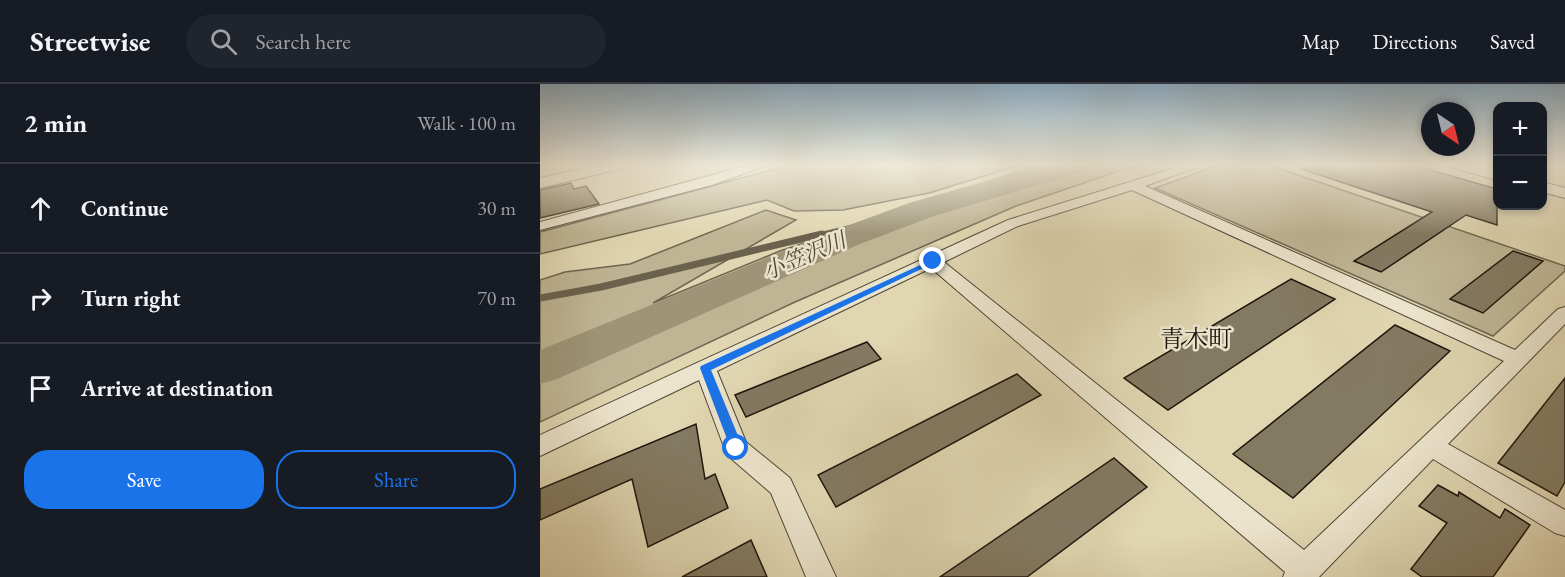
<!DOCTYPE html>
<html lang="en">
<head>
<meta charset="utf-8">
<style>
  :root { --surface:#171b24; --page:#20242c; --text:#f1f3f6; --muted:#9ea1a6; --line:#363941; --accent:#1a73e8 }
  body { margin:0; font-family:"EB Garamond","Noto Serif JP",serif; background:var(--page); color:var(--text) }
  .controls { position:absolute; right:18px; top:18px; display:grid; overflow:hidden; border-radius:12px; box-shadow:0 3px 9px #0003 }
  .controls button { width:54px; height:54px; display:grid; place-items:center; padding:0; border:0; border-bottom:2px solid var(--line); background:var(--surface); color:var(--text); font:30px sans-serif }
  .compass { position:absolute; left:881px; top:18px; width:54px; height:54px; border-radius:50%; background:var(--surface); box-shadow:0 3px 9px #0003; rotate:145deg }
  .stop { position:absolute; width:18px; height:18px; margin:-14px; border:4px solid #1a73e8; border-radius:50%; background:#fff }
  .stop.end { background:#1a73e8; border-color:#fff; box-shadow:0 2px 6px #0008 }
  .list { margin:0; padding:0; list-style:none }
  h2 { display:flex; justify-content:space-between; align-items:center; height:78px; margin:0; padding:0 24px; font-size:26px }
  h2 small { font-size:20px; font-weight:400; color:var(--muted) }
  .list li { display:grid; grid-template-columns:39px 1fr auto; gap:18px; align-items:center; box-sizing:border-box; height:90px; padding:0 24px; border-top:2px solid var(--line) }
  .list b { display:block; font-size:22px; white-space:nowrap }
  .list em { font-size:20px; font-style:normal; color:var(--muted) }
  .actions { display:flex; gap:12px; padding:18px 24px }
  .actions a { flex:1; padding:14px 0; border:2px solid var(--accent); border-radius:24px; text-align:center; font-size:21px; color:var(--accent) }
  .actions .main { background:var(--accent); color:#fff }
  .icon { flex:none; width:33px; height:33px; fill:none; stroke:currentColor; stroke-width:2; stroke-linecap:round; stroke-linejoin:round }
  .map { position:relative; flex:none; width:1025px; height:493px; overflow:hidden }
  header { display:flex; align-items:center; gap:36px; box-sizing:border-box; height:84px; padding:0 30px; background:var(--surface); border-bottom:2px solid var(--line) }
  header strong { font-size:28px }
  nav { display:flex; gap:33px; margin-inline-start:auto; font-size:21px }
  .search { width:420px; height:54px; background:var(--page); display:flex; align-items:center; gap:15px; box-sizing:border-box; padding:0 21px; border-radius:33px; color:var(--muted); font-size:22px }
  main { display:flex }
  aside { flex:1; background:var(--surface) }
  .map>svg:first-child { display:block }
  .green { fill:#bfb595; stroke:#6e6651; stroke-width:1.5 }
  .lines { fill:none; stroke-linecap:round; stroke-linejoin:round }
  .stream-far1 { stroke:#6b624e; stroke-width:5 }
  .stream { stroke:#6b624e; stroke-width:7 }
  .river { fill:#9e9579; fill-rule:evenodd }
  .building { fill:#837a62; stroke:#1e160d; stroke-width:1.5 }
  .minor-casing { stroke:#4e4636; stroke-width:2 }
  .tertiary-casing { stroke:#4e4636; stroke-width:2 }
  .minor { fill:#ebe4cc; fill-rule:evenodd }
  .tertiary { fill:#ebe4cc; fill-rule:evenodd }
  .route { fill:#1a73e8 }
  .labels { text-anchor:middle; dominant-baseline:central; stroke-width:5; stroke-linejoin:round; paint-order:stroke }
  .water-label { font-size:22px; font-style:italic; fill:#514938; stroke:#ebe4cc }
  .quarter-label { font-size:24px; fill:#1e160d; stroke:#ebe4cc }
</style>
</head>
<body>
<header>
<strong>Streetwise</strong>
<div class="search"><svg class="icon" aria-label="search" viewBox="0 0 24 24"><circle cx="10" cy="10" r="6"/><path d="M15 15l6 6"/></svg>Search here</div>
<nav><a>Map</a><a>Directions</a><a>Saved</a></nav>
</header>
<main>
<aside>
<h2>2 min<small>Walk · 100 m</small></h2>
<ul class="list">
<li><svg class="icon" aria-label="ahead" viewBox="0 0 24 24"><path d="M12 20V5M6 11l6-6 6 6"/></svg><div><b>Continue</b></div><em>30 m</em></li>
<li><svg class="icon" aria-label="right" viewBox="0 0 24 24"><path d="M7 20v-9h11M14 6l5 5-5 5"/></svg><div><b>Turn right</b></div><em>70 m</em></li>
<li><svg class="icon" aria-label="arrive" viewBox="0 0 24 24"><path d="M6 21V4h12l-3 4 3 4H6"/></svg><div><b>Arrive at destination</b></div></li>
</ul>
<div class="actions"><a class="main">Save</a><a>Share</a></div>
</aside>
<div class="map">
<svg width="1025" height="493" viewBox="0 0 1025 493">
  <rect width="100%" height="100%" fill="#e0d6b1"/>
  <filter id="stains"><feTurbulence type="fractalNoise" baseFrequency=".00333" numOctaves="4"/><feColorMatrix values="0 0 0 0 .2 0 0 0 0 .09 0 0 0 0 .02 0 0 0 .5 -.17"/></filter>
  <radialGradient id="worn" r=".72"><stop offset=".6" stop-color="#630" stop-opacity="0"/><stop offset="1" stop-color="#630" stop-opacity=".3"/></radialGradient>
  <g class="green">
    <polygon points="250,81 480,81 389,109 303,126 254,127 227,116 0,170 0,148"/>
    <polygon points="498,81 597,81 476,122 255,218 0,338 0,196 25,188 90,180 226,126 256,136 113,219 240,167"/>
    <polygon points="679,81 729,81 1025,182 1025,187 953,252 615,104"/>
  </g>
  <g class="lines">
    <polyline class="stream-far1" points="275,152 378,127"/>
    <polyline class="stream" points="0,214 61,203 282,150"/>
    <polygon class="river" points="503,81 548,81 545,87 391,133 320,160 17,295 0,300 0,266 296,146 369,119"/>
  </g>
  <g class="building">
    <polygon points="762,81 873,81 957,105 957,141 926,131 841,188 814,177 892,128 761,85"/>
    <polygon points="31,99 34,105 46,102 59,120 0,134 0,106"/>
    <polygon points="973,167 1003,177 943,229 910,215"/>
    <polygon points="751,195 795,215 628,326 584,294"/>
    <polygon points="855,241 910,267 753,414 693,370"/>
    <polygon points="327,258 341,275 206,333 195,311"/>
    <polygon points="477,290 501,311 296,423 278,391"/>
    <polygon points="1025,294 1025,398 1017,412 958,379"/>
    <polygon points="156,340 165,395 175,390 188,424 108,463 92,395 0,436 0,405"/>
    <polygon points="574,374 607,403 487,493 400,493"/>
    <polygon points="898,401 918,412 919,408 960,434 965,425 990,441 953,493 882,493 871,485 907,439 879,422"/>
    <polygon points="211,456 227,493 142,493"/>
  </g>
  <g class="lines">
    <defs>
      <g id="minor">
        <polygon points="209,81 228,81 172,101 0,146 0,138"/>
        <path d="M644 81H663L605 102 975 266 1018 225 1025 223V240L908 360 1025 426V452L1015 449 893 375 779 493H743L745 488 391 184 177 287 206 358 250 394 296 493H266L231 409 187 371 159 296 0 372V351L468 136ZM592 106 964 277 764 466 404 178 478 142Z"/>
      </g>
      <g id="tertiary">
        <polygon points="57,81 87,81 84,84 0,104 0,94"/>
        <polygon points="910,81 938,81 957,86 957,96 913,84"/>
        <polygon points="1002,98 1025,104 1025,114 1002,108"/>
      </g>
    </defs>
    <use href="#minor" class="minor-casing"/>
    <use href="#tertiary" class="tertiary-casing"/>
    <use href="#minor" class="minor"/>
    <use href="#tertiary" class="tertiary"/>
  </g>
  <linearGradient id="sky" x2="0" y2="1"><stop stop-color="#8aa8bc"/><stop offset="0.54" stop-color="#f1eddc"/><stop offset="1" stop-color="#f1eddc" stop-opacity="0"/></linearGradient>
  <rect width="1025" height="150" fill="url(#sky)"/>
  <polygon class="route" points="391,176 398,177 171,286 203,364 201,368 192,368 160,284 161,282"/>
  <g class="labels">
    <g class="water-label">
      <text transform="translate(264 172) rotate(-23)">小笠沢川</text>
    </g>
    <g class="quarter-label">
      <text x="656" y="254">青木町</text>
    </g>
  </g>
  <rect width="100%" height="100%" filter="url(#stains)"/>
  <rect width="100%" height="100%" fill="url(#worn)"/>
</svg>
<div class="controls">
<button>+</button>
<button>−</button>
</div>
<svg class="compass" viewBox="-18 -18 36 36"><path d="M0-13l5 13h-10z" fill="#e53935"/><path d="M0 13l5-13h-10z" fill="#9ea1a6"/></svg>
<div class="stop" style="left:196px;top:364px"></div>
<div class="stop end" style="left:393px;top:177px"></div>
</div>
</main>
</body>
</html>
